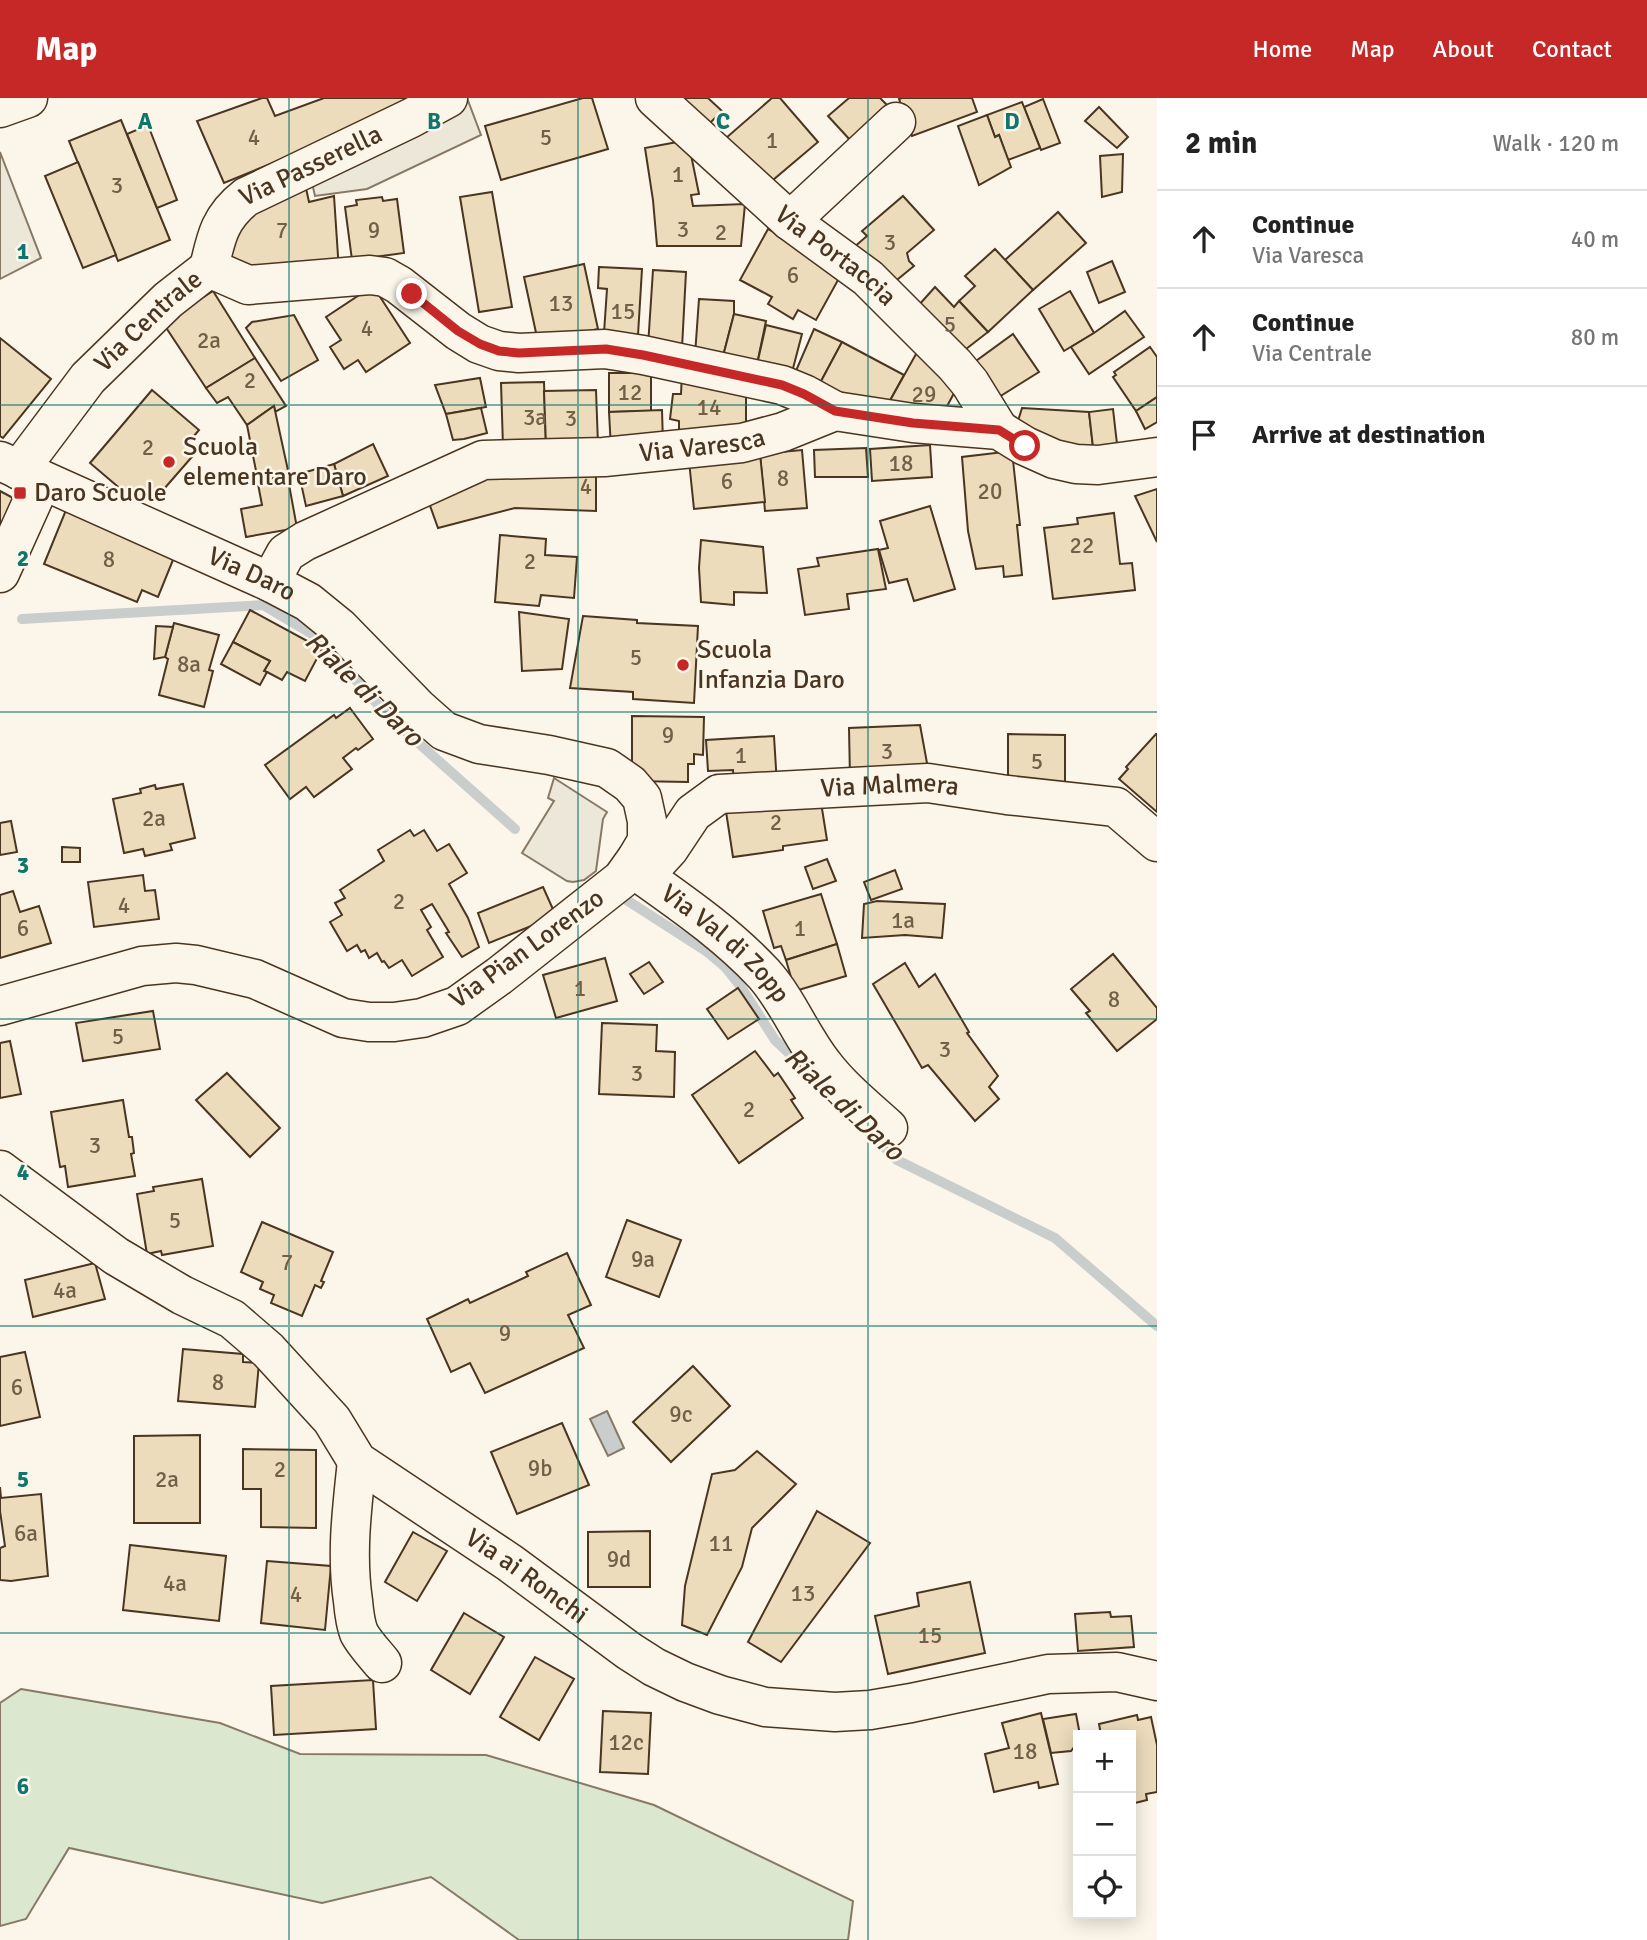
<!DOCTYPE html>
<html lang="en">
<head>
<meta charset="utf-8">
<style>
  :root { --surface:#fff; --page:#f6f6f6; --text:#222; --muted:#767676; --line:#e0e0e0; --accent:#c62828 }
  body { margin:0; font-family:Signika,sans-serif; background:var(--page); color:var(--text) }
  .controls { position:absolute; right:21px; bottom:21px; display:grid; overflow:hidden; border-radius:0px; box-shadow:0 4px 18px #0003 }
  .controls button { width:63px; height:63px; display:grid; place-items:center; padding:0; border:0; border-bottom:2px solid var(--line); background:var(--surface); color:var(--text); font:35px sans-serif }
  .stop { position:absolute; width:21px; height:21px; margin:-16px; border:5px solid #c62828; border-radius:50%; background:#fff }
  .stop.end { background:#c62828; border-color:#fff; box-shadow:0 2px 7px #0008 }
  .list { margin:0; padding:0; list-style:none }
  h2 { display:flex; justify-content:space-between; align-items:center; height:91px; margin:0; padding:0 28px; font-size:30px }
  h2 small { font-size:23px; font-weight:400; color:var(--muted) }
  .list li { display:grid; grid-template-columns:46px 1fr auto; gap:21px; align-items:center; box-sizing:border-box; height:98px; padding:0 28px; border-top:2px solid var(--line) }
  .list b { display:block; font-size:26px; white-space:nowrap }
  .list p { margin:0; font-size:23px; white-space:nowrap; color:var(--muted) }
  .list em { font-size:23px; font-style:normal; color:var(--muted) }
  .icon { flex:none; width:38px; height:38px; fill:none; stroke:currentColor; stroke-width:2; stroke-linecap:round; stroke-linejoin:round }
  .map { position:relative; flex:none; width:1157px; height:1842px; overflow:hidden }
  header { display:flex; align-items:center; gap:42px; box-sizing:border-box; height:98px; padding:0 35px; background:var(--accent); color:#fff }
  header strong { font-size:33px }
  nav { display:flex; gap:38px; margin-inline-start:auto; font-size:24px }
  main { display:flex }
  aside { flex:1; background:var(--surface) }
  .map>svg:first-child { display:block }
  .green { fill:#dce7d0; stroke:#887966; stroke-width:2 }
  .parking { fill:#ede7d9; stroke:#887966; stroke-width:2 }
  .water { fill:#c9cecd; stroke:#887966; stroke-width:2 }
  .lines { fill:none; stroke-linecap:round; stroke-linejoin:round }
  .stream { stroke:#c9cecd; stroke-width:10 }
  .building { fill:#ecdcbc; stroke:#4a3520; stroke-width:2 }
  .minor-casing { stroke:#4a3520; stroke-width:41 }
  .minor { stroke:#fbf6e9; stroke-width:38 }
  .route { stroke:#c62828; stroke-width:9 }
  .grid { fill:none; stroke:#0f766e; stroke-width:2; stroke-opacity:0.55 }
  .poi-dot { fill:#c62828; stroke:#fbf6e9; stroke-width:2.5 }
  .labels { text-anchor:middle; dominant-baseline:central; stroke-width:5; stroke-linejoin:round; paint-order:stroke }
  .number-label { font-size:23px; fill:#725f47 }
  .street-label { font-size:26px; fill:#4a3520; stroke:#fbf6e9 }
  .poi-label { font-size:26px; fill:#4a3520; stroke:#fbf6e9; text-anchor:start }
  .water-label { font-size:28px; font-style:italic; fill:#4a3520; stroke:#fbf6e9 }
  .grid-label { font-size:23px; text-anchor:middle; font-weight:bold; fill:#0f766e; stroke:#fbf6e9; stroke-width:5; stroke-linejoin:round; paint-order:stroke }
</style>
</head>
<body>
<header>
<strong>Map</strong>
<nav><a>Home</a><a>Map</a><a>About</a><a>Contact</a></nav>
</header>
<main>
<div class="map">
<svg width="1157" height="1842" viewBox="0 0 1157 1842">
  <rect width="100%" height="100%" fill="#fbf6e9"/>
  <polygon class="green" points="21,1591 220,1625 300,1656 486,1657 654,1707 853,1803 848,1842 519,1842 431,1779 322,1805 69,1750 26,1821 0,1828 0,1605"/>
  <g class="parking">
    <polygon points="467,0 481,37 367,91 315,98 310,76"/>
    <polygon points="0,54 41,160 0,181"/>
    <polygon points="554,680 607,714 603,721 596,773 584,782 573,784 567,783 522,755 554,703 548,700"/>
  </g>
  <polygon class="water" points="607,1313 624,1350 608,1358 590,1321"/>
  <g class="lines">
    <g class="stream">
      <polyline points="22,521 263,507 317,539 387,617 515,731"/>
      <polyline points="625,801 706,853 725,869 741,889 775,942 808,973"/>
      <polyline points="874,1039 897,1062 1055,1140 1157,1228"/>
    </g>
  </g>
  <g class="building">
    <polygon points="262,0 267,0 275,18 324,0 414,0 314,48 224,85 197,23"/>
    <polygon points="583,0 592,0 608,51 501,82 485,28"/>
    <polygon points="672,0 708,0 722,13 707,28"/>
    <polygon points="772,0 780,0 818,44 767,87 726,40"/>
    <polygon points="849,0 880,0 889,9 851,43 828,18"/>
    <polygon points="902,0 972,0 977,14 912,38 899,1"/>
    <polygon points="1043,1 1060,45 1041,52 1024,9"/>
    <polygon points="1022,4 1040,50 1008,62 999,37 995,39 987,17"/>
    <polygon points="1099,9 1128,39 1117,50 1085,23"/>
    <polygon points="987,17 995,39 999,37 1011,69 979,87 958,28"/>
    <polygon points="121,22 170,142 118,163 69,43"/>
    <polygon points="148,27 177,102 157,110 127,36"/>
    <polygon points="688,42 699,96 691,97 693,108 745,106 741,148 657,148 653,102 645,50"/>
    <polygon points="1123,56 1122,94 1102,99 1100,58"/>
    <polygon points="78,64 116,157 83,170 45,78"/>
    <polygon points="304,81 309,104 334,98 339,173 235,170 227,157 245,112"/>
    <polygon points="492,94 512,209 479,214 460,99"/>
    <polygon points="903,98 934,132 907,155 909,163 914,168 887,190 853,150 867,138 862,133"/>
    <polygon points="382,99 383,103 397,101 404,155 352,162 345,109 357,107 356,102"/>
    <polygon points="1058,114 1086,145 1033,192 1005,162"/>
    <polygon points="768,131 843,173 816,222 798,212 793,221 768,206 772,199 740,182"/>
    <polygon points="995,151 1033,192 988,234 959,203 975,188 965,178"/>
    <polygon points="1112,163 1125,194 1099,205 1087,174"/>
    <polygon points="584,166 598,231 538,244 524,179"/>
    <polygon points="599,169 642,171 638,237 604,235 607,191 598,190"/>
    <polygon points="653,172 686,174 682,250 648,248"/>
    <polygon points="373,188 410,245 366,274 358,262 344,271 330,249 341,242 326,219"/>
    <polygon points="935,189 954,209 959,203 988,234 957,258 910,217"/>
    <polygon points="213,193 255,260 206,290 163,225"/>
    <polygon points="1070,193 1094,235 1064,253 1039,211"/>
    <polygon points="699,201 734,203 734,216 721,266 695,257"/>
    <polygon points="1125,213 1144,239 1089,276 1071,249 1094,235"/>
    <polygon points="734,216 766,223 756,271 721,266"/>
    <polygon points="294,217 318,262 281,283 246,230 252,224"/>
    <polygon points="766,227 802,236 791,278 756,271"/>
    <polygon points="814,231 842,244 819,287 795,275"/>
    <polygon points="1013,236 1039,274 991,304 965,271"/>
    <polygon points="0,240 51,281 3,340 0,338"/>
    <polygon points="842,244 904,277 887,308 845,297 819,287"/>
    <polygon points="1150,249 1157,259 1157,299 1136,313 1113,279 1116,277 1114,274"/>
    <polygon points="916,256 953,275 960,284 938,325 887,308"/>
    <polygon points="255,260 286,308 275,314 274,308 247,327 228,299 217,305 206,290"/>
    <polygon points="609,275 651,275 651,313 609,314"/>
    <polygon points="682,275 746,287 746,333 679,341 679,323 670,321 673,296 681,296"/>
    <polygon points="480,280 486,309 446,316 435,287"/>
    <polygon points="544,284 546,348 503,349 501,285"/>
    <polygon points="152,292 199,332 188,345 197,353 157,399 148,391 136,404 90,365"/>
    <polygon points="596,292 598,347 546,348 544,293"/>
    <polygon points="1157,299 1157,324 1145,331 1136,313"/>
    <polygon points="274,308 289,377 258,383 247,327"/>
    <polygon points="481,310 487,335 464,341 453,342 446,316"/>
    <polygon points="1022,310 1089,314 1094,358 1014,336"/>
    <polygon points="1113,311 1118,355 1094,358 1089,314"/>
    <polygon points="662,312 663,346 611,350 609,314"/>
    <polygon points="373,346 388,378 343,398 334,366"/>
    <polygon points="930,347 932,379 872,383 870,351"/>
    <polygon points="866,350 868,379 815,379 814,352"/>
    <polygon points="802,352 807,410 765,413 760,356"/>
    <polygon points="1012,353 1020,427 1017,427 1022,477 1004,479 1003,468 976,471 968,433 962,359"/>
    <polygon points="760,356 765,404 694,411 689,363"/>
    <polygon points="334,366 343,398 306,408 299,376"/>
    <polygon points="596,370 596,413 515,410 438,430 424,391 471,371"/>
    <polygon points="288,381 297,430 246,439 241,411 262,407 258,386"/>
    <polygon points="1157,391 1157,444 1135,398"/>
    <polygon points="0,393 15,401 0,433"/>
    <polygon points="930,408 955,491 914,503 907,481 889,485 879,452 888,450 880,423"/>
    <polygon points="66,412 175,457 158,499 142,492 137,504 44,466"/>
    <polygon points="1114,415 1120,466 1132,465 1135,492 1053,501 1044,430 1078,426 1077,420"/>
    <polygon points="500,437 546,441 545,457 577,459 574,500 541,497 539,508 495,504"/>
    <polygon points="701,442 763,449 767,495 734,494 734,507 701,504 699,470"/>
    <polygon points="878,451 886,491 847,496 849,511 805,517 798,471 819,468 817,460"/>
    <polygon points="250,512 322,551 305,583 287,574 282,582 267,574 264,573 270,563 233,544"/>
    <polygon points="519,514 569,521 562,571 522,573"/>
    <polygon points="583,518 637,522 637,525 698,528 694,605 633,601 633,594 570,590"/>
    <polygon points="174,525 219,537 209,572 213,573 204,609 159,597 168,561 165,559"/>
    <polygon points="156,528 173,529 165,559 154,561"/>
    <polygon points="233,544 270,563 264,573 267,574 260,587 221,566"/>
    <polygon points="350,610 373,641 358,652 356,650 343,660 352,671 314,699 306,689 290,701 265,667 334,617 336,620"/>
    <polygon points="632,618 704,619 703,657 694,656 694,666 688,666 688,684 632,683"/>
    <polygon points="920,627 929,676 850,680 849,630"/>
    <polygon points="1008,636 1065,637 1065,691 1008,690"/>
    <polygon points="1156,636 1157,636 1157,714 1119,681 1128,671 1126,669"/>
    <polygon points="774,638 777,687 734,690 733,672 708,673 706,642"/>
    <polygon points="183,686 195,740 170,746 172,752 145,758 143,751 124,755 113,701 141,695 140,691 155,687 156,691"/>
    <polygon points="819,692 827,742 783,748 783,752 733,759 725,707"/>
    <polygon points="11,723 17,754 0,757 0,725"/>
    <polygon points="410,732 414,738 424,732 437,753 449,746 467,775 449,786 468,820 479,849 462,859 446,835 449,834 432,806 421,812 431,829 427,832 443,859 412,878 402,862 389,870 384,863 382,864 377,855 369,860 365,852 361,854 357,847 347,853 330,824 342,817 335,805 345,800 340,792 384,763 378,752"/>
    <polygon points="62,749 80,750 80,764 62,764"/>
    <polygon points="827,761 836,783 813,791 805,769"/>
    <polygon points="895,772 902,791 871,802 864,784"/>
    <polygon points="143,777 145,793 155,792 159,821 94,829 88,784"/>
    <polygon points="543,789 556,818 489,845 478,815"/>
    <polygon points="13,793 20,814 39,808 51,845 0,860 0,797"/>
    <polygon points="821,796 837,846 786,862 781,848 774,850 763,813"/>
    <polygon points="877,803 945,806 942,840 905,837 862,840 864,806"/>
    <polygon points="837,846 846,878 795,893 786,862"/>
    <polygon points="1113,856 1157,910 1157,921 1117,953 1086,915 1090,913 1071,891"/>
    <polygon points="605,860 617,903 556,920 543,877"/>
    <polygon points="649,864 663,884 644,896 630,876"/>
    <polygon points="905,865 919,889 935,876 969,934 967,935 998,978 989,989 999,1001 975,1023 928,967 922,970 873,886"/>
    <polygon points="738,890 759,921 728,941 707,911"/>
    <polygon points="153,913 160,951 83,963 76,925"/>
    <polygon points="602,925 657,927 656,953 675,954 674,999 599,996"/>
    <polygon points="10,943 21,996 0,1000 0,945"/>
    <polygon points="755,953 774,978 778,975 795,1000 791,1002 803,1020 739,1065 692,997"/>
    <polygon points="227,975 280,1030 250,1059 196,1002"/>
    <polygon points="123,1002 129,1039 132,1039 134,1055 131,1056 135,1078 68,1089 65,1068 60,1069 51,1014"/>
    <polygon points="202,1081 213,1148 162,1157 161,1153 147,1156 137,1096 154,1093 153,1089"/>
    <polygon points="627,1122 681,1142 659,1199 606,1179"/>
    <polygon points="262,1124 333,1154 321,1183 324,1184 321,1190 315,1187 302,1218 271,1205 274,1197 260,1191 263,1184 241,1174"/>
    <polygon points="567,1155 591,1207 568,1217 584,1250 485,1295 470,1265 451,1274 427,1221 468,1201 470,1205 528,1178 526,1174"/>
    <polygon points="95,1165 105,1201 33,1219 25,1182"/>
    <polygon points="183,1251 243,1256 243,1264 259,1265 255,1309 178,1303"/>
    <polygon points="25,1254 40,1319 0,1328 0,1259"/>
    <polygon points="693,1268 730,1308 671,1364 633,1324"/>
    <polygon points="562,1325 589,1387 517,1416 491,1354"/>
    <polygon points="200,1337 200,1425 134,1425 134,1338"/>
    <polygon points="243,1351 316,1352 316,1430 261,1429 261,1391 243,1391"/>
    <polygon points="757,1353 796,1386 752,1430 742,1469 707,1537 682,1527 685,1488 712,1376 735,1372"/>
    <polygon points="0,1389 1,1400 41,1396 48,1478 11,1483 0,1482 0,1450 5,1448 0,1413"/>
    <polygon points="817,1413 870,1445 781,1564 748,1544"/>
    <polygon points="650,1433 650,1489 588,1489 588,1434"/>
    <polygon points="413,1434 447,1453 417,1503 385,1484"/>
    <polygon points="130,1447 226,1458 219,1523 123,1512"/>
    <polygon points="267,1463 331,1468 325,1532 261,1525"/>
    <polygon points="970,1484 985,1555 888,1576 875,1518 919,1508 917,1495"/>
    <polygon points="1110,1514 1111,1519 1131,1518 1134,1549 1078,1553 1075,1516"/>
    <polygon points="464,1515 504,1539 470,1596 431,1572"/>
    <polygon points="535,1559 574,1581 539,1642 500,1619"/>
    <polygon points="373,1582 376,1631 274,1637 271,1588"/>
    <polygon points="603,1613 651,1615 648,1676 600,1674"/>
    <polygon points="1041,1615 1058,1686 1039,1690 1038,1684 994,1694 985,1656 1009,1650 1002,1625"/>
    <polygon points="1076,1616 1080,1637 1078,1637 1078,1644 1071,1653 1051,1655 1043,1621"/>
    <polygon points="1137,1617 1138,1622 1151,1619 1157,1647 1157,1694 1146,1696 1147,1702 1131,1706 1131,1637 1101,1637 1099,1626"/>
  </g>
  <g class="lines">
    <defs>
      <g id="minor">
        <path id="s1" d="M655 0 790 123 868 180 955 267 970 285 999 332"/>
        <polyline points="0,10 28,0"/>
        <polyline points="790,123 896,24"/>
        <path id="s2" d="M209 170C216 139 220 119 246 99L411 20 448 0"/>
        <path id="s3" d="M0 363 270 484 308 504 340 530 418 610 444 633 479 646 549 657 607 670 630 686 642 700 647 723V743L637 760 622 781 499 878 457 908 422 920 394 924H369L343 920 255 881 196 867 176 865 142 868 0 908"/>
        <path id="s4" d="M19 372 88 280 168 202 209 170 248 187 370 177 385 179 399 187 458 233 479 246 499 253 519 255 605 251 643 257 782 287 804 296 835 313"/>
        <polyline points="0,475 42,382"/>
        <path id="s5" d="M270 484 286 455 305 443 483 362 604 359 742 345 783 334 835 313 913 325 999 332 1025 348 1054 361 1076 366 1098 367 1157 359"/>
        <path id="s6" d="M637 760 658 763 669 751 693 715 719 696 928 685 1007 697 1116 709 1157 744"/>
        <path id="s7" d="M631 769C677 802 725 834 764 876 788 903 801 938 823 966 841 990 866 1010 888 1030"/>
        <path id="s8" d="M0 1072 116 1158 182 1197 232 1221 268 1252 332 1322 357 1363 510 1465 629 1553 654 1569 685 1584 720 1597 765 1609 835 1614 870 1612 911 1605 1048 1576 1117 1574 1157 1583"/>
        <path d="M357 1363C352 1410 346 1456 353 1503 354 1514 355 1525 359 1535 365 1546 374 1555 382 1565"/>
      </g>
    </defs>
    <use href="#minor" class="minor-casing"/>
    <use href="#minor" class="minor"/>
  </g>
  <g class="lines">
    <polyline class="route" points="412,196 458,233 480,246 499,253 519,255 606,251 643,257 782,287 804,296 835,313 913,325 999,332 1025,348"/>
  </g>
  <path class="grid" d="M289 0V1842M578 0V1842M868 0V1842M0 307H1157M0 614H1157M0 921H1157M0 1228H1157M0 1535H1157"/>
  <g class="poi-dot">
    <circle cx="169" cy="364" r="7"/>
    <rect x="13" y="388" width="14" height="14" rx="3.5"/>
    <circle cx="683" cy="567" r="7"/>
  </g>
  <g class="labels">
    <g class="number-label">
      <text x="254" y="39">4</text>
      <text x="546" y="39">5</text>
      <text x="772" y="42">1</text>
      <text x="678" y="76">1</text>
      <text x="117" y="87">3</text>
      <text x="683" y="131">3</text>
      <text x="282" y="132">7</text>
      <text x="374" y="132">9</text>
      <text x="721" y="134">2</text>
      <text x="890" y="144">3</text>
      <text x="793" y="177">6</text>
      <text x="561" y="205">13</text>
      <text x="623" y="213">15</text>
      <text x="950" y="226">5</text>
      <text x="367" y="230">4</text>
      <text x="209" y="242">2a</text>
      <text x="250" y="282">2</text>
      <text x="630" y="294">12</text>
      <text x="924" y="296">29</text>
      <text x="709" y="309">14</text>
      <text x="535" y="319">3a</text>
      <text x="571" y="320">3</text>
      <text x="148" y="349">2</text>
      <text x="901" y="365">18</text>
      <text x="783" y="380">8</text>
      <text x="727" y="383">6</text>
      <text x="586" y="388">4</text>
      <text x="990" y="393">20</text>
      <text x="1082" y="447">22</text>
      <text x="109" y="461">8</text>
      <text x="530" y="463">2</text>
      <text x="636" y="559">5</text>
      <text x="189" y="566">8a</text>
      <text x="668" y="637">9</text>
      <text x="887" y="653">3</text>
      <text x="741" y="657">1</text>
      <text x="1037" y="663">5</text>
      <text x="154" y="720">2a</text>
      <text x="776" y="724">2</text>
      <text x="399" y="803">2</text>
      <text x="124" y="807">4</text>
      <text x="903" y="822">1a</text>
      <text x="23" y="830">6</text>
      <text x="800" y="830">1</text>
      <text x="580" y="890">1</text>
      <text x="1114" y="901">8</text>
      <text x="118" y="938">5</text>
      <text x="945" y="951">3</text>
      <text x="637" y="975">3</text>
      <text x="749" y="1011">2</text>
      <text x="95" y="1047">3</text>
      <text x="175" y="1122">5</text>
      <text x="643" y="1161">9a</text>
      <text x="287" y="1164">7</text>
      <text x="65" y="1192">4a</text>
      <text x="505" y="1235">9</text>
      <text x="218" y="1284">8</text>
      <text x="17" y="1289">6</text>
      <text x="681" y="1316">9c</text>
      <text x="540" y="1370">9b</text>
      <text x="280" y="1371">2</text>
      <text x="167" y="1381">2a</text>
      <text x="26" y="1435">6a</text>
      <text x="721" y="1445">11</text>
      <text x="619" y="1461">9d</text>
      <text x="175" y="1485">4a</text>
      <text x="803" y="1495">13</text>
      <text x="296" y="1496">4</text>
      <text x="930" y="1537">15</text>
      <text x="626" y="1644">12c</text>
      <text x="1025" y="1653">18</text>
    </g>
    <g class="street-label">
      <text stroke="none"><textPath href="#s2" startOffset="154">Via Passerella</textPath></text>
      <text stroke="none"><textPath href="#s1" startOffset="240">Via Portaccia</textPath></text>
      <text stroke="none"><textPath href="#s4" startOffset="198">Via Centrale</textPath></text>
      <text stroke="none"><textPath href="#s5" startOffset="471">Via Varesca</textPath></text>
      <text stroke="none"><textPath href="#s3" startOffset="276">Via Daro</textPath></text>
      <text stroke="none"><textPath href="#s6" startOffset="284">Via Malmera</textPath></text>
      <text stroke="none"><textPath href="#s7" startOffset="122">Via Val di Zopp</textPath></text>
      <text transform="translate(527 851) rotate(-36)">Via Pian Lorenzo</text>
      <text stroke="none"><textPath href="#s8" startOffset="672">Via ai Ronchi</textPath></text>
    </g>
    <g class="poi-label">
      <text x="183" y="349">Scuola<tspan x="183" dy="30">elementare Daro</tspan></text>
      <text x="34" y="395">Daro Scuole</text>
      <text x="697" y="552">Scuola<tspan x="697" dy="30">Infanzia Daro</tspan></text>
    </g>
    <g class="water-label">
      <text transform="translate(364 591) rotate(44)">Riale di Daro</text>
      <text transform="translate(844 1006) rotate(43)">Riale di Daro</text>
    </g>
  </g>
  <g class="grid-label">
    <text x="145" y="31">A</text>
    <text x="434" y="31">B</text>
    <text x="723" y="31">C</text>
    <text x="1012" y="31">D</text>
    <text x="23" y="161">1</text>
    <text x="23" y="468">2</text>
    <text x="23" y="775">3</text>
    <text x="23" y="1082">4</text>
    <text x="23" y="1389">5</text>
    <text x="23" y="1696">6</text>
  </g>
</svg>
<div class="controls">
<button>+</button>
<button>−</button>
<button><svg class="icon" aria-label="locate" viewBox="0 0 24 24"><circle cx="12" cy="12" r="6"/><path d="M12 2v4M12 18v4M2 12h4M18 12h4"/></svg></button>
</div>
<div class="stop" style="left:1025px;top:348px"></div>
<div class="stop end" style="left:412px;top:196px"></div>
</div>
<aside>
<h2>2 min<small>Walk · 120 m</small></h2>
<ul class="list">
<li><svg class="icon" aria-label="ahead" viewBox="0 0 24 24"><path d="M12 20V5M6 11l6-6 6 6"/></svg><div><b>Continue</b><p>Via Varesca</p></div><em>40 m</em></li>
<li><svg class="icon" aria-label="ahead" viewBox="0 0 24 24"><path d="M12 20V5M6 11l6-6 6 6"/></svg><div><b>Continue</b><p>Via Centrale</p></div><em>80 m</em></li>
<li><svg class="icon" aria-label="arrive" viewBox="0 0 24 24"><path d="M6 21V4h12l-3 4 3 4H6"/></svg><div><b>Arrive at destination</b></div></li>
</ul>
</aside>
</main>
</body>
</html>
